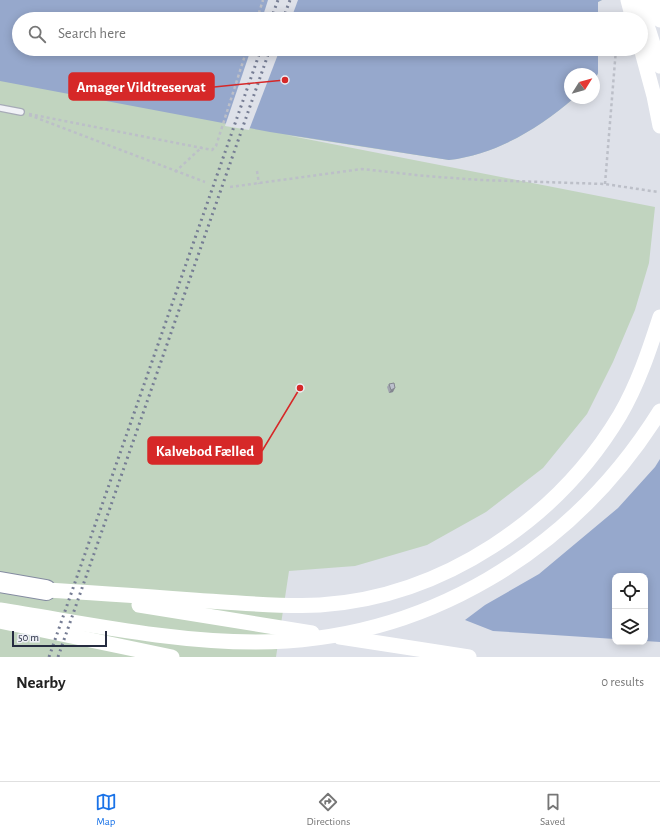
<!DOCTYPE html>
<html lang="en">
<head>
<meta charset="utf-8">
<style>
  :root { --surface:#fff; --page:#f2f2f2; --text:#222; --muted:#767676; --line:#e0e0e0; --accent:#1a73e8 }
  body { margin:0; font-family:"Alegreya Sans",sans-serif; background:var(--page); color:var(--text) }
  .controls { position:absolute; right:12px; bottom:12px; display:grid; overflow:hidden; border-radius:8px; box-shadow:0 2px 10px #0003 }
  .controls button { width:36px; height:36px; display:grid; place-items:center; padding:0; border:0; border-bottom:1px solid var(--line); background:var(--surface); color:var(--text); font:20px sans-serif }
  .compass { position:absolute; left:564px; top:68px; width:36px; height:36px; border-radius:50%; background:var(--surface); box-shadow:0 2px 10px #0003; rotate:53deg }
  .scale { position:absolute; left:12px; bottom:10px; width:95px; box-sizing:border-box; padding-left:4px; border:2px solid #262c41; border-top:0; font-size:11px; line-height:14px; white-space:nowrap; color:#262c41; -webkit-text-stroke:3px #eef0f6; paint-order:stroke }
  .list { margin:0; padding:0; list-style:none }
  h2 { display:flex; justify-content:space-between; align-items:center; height:52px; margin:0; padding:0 16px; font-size:17px }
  h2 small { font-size:13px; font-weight:400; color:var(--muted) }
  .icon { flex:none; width:22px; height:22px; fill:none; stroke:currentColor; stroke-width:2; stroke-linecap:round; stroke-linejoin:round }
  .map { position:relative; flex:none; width:660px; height:657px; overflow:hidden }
  .search { position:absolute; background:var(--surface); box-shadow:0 2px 10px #0003; left:12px; right:12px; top:12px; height:44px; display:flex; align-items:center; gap:10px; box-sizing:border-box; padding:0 14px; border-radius:22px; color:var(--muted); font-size:15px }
  .sheet { height:124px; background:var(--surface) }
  nav { display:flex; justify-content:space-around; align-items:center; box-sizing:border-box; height:56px; border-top:1px solid var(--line); background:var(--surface); font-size:11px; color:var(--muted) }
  nav a { display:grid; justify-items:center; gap:2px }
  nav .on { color:var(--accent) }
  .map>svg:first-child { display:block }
  .green { fill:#c1d4bf }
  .water { fill:#96a8cc }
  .pier { fill:#dee1e9 }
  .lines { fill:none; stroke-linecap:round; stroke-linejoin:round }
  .lane-casing { stroke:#a7abb7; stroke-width:8 }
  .highway-casing { stroke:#848ba1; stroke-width:22 }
  .path { stroke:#bcbfc8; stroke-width:2.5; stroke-dasharray:3 3; stroke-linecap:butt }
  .lane { stroke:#f1f2f7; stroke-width:5.5 }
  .secondary { stroke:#fff; stroke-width:15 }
  .highway { stroke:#fff; stroke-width:20 }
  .rail { stroke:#767d94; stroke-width:3; stroke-dasharray:2 4; stroke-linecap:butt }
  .wall { fill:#a1a4af }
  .shaded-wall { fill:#83868f }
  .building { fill:#bbbfcc; stroke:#83868f }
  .leader { fill:none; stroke:#d62828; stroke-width:1.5 }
  .callout-dot { fill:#d62828; stroke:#eef0f6; stroke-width:1.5 }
  .callout { fill:#d62828; stroke:#d62828; stroke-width:1.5 }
  .callout-label { font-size:15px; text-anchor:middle; font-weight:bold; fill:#fff }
</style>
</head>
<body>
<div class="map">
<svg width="660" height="657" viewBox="0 0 660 657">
  <rect width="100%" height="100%" fill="#dee1e9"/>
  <path class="green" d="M0 0H602L598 2V19H19V49H598V73L595 80 594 74H570V98H574C538 129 497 154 449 160L286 135 655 207 649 263 635 310 613 362 587 414 543 468 486 512 427 545 355 566 289 571 276 657H0Z"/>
  <g class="water">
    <path d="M0 0H602L598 2V19H19V49H598V73L595 80 594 74H570V98H574C538 129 497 154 449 160L270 132 0 81Z"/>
    <polygon points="660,459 660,642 645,641 645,576 615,576 615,639 493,631 465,620 485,605 539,574 618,508 655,467"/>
  </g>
  <g class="pier">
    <polygon points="268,0 298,0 291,19 262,19"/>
    <polygon points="251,49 280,49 249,130 225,126"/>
  </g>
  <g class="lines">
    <defs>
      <polyline id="lane" points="0,108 21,112"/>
      <polyline id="highway" points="0,582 46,590"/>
    </defs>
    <use href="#lane" class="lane-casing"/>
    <use href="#highway" class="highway-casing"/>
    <g class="path">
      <polyline points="257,19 263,0"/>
      <polyline points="103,100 108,72"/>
      <polyline points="29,114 212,150 216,146 247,49"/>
      <polyline points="29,115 205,182"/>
      <polyline points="257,171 259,184"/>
      <polyline points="175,172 202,147"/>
      <polyline points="605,184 616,49"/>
      <polyline points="230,187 362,169 425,176 480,180 605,184 658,192"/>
    </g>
    <use href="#lane" class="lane"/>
    <g class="secondary">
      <polyline points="628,0 633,19"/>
      <polyline points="639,0 660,66"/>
      <polyline points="654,0 660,20"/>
      <polyline points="641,48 654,96 660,126"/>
      <path d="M46 590C100 593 153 597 207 601 245 603 282 607 320 605 443 597 558 519 620 415 638 384 649 351 660 317"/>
      <polyline points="139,605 312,633"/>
      <path d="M0 610C84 623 170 642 256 642 424 642 572 552 660 411"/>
      <polyline points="0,621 172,657"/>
      <polyline points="340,637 469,657"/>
    </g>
    <use href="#highway" class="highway"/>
    <g class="rail">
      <polyline points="271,19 278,0"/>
      <polyline points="283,19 290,0"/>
      <polyline points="49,657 261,49"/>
      <polyline points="58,657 270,49"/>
    </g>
  </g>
  <polygon class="wall" points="389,384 393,392 389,393 387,387"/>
  <polygon class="shaded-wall" points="395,388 393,392 389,393 391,390"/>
  <polygon class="building" points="394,383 395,388 391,390 389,384"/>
  <path class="leader" d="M285 80L214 87M300 388L262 451"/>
  <g class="callout-dot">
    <circle cx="285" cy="80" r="4"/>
    <circle cx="300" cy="388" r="4"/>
  </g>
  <g class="callout">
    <rect x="69" y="73" width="145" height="27" rx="4"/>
    <rect x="148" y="437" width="114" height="27" rx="4"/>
  </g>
  <g class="callout-label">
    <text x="141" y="92">Amager Vildtreservat</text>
    <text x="205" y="456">Kalvebod Fælled</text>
  </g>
</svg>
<div class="controls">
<button><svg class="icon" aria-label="locate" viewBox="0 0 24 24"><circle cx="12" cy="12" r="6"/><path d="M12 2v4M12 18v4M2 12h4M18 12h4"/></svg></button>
<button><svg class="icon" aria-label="layers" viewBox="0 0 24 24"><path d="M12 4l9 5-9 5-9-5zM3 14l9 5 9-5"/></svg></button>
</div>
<svg class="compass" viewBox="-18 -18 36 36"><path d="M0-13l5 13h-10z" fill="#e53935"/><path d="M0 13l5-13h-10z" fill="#767676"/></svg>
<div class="scale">50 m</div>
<div class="search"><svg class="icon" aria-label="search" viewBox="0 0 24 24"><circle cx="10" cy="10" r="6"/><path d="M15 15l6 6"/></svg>Search here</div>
</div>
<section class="sheet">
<h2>Nearby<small>0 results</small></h2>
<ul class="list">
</ul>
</section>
<nav>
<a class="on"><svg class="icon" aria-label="map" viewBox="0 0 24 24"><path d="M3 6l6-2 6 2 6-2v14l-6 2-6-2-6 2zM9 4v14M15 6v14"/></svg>Map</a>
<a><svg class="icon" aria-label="directions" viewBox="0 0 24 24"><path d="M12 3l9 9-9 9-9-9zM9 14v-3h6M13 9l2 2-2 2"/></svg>Directions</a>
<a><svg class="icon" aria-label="saved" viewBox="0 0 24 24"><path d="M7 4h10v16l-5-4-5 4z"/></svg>Saved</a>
</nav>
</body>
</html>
